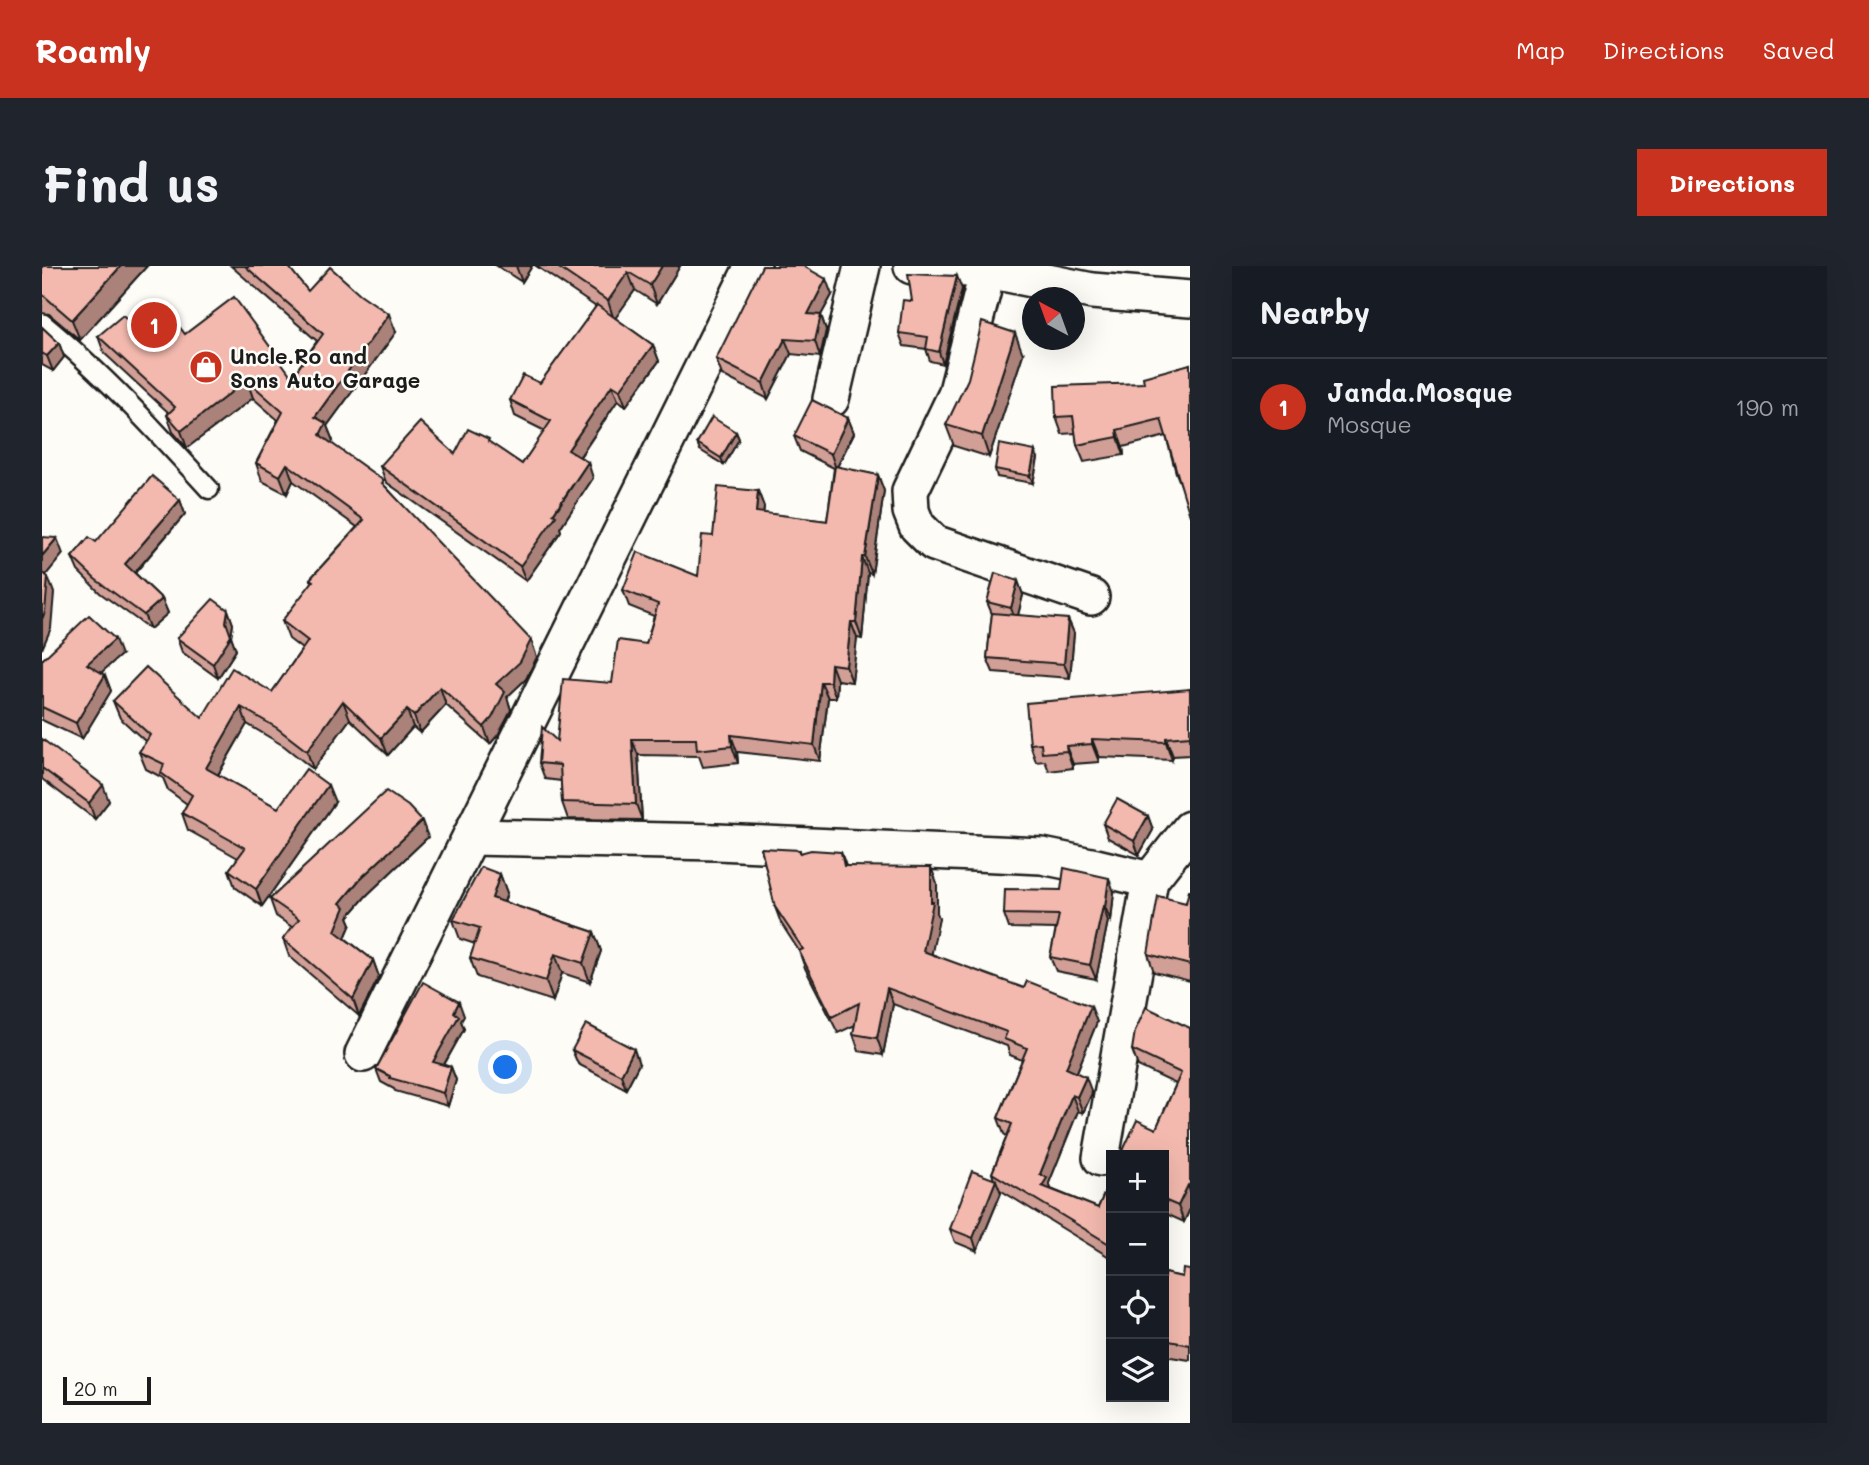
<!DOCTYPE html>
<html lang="en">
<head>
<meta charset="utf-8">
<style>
  :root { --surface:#171b24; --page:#20242c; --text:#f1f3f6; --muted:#9ea1a6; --line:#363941; --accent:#c8321e }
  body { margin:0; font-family:Mali,sans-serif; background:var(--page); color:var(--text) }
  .controls { position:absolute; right:21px; bottom:21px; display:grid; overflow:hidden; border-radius:0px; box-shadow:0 7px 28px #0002 }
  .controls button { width:63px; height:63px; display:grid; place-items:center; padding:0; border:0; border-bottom:2px solid var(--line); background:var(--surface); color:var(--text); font:35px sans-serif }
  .compass { position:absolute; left:980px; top:21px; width:63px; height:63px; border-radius:50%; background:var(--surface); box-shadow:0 7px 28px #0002; rotate:319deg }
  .scale { position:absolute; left:21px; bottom:18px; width:88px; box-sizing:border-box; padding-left:7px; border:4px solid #1c1c1c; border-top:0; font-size:19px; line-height:24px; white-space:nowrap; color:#1c1c1c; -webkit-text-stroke:5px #fdfcf7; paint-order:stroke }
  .you { position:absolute; left:464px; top:802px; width:24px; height:24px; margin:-18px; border:5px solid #fff; border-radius:50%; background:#1a73e8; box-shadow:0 0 0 10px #1a73e833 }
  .badge { display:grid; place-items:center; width:46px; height:46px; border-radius:50%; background:var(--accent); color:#fff; font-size:23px; font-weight:700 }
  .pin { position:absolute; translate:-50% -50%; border:4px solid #fff; box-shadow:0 2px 7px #0006 }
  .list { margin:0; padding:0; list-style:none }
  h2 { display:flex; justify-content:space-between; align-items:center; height:91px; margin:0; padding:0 28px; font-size:30px }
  h2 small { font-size:23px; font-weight:400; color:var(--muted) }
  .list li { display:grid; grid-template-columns:46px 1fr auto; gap:21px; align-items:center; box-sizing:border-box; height:98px; padding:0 28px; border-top:2px solid var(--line) }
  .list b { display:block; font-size:26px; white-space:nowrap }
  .list p { margin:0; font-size:23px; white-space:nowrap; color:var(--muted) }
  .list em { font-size:23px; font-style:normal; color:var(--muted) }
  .icon { flex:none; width:38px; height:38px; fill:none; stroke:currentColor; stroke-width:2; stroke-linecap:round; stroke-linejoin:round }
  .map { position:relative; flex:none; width:1148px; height:1157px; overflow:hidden; border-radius:0px }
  header { display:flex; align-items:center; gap:42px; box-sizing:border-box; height:98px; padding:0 35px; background:var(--accent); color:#fff }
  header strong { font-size:33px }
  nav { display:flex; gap:38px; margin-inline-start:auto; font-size:24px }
  .intro { display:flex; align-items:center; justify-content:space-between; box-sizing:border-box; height:168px; padding:0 42px }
  h1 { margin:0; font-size:49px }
  .button { padding:18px 32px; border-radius:0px; background:var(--accent); color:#fff; font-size:24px; font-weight:700 }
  main { display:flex; gap:42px; padding:0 42px }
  aside { flex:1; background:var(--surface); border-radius:0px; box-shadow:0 7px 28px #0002 }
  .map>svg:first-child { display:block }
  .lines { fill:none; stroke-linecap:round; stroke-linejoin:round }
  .service-casing { stroke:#1c1c1c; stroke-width:23 }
  .minor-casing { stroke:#1c1c1c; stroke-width:40 }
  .service { stroke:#fdfcf7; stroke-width:18 }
  .minor { stroke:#fdfcf7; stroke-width:35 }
  .wall { fill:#d19f96; stroke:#1c1c1c; stroke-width:2 }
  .shaded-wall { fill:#aa827a; stroke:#1c1c1c; stroke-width:2 }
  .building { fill:#f3b9ae; stroke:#1c1c1c; stroke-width:2 }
  .labels { text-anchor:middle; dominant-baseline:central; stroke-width:5; stroke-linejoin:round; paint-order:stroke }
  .poi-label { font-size:21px; font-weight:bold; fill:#1c1c1c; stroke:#fdfcf7; text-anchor:start }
</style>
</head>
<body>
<header>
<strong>Roamly</strong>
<nav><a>Map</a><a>Directions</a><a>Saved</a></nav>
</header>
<div class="intro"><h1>Find us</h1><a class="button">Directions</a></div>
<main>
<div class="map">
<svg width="1148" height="1157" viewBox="0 0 1148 1157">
  <rect width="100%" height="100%" fill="#fdfcf7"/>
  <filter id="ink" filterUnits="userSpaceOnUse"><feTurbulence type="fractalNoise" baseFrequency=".0143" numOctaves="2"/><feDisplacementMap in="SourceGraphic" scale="14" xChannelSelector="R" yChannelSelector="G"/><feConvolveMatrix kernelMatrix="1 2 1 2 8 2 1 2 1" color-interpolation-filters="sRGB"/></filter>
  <g filter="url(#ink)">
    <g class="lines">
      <defs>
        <path id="service" d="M0 57C61 107 114 165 167 223"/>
        <g id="minor">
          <polyline points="870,0 946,4 1050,25 1148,33"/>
          <polyline points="946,4 914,129 868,225 869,245 875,260 892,277 1049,331"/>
          <polyline points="789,133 820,0"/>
          <polyline points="429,571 675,576 1000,590 1054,601 1108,614 1059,892"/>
          <polyline points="1108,614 1148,563"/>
          <polyline points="321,788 711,0"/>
        </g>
      </defs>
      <use href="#service" class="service-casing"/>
      <use href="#minor" class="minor-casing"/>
      <use href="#service" class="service"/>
      <use href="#minor" class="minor"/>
    </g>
    <g class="wall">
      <polygon points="0,0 105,0 38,74 7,48 0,47"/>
      <polygon points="189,0 246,0 266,25 354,66 285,160 291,175 289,177 345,222 495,391 484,413 465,431 469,444 456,469 448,478 404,439 378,467 371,461 346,489 308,453 271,503 242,480 205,458 176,509 236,542 293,536 220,640 193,621 187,604 196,592 146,564 140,547 145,538 126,524 121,512 104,503 97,486 104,476 78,452 71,435 160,452 230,426 260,383 247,373 240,355 270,317 268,313 315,261 251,215 245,228 220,215 214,197 236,154 211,132 145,182 131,166 125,149 127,147 62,87 56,70 104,73 143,68 250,111 275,75"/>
      <polygon points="455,0 490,0 480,16"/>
      <polygon points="494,0 638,0 615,38 593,24 573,52 611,79 617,95 584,140 576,134 538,191 551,212 518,262 519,265 484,315 344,216 338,200 413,188 448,177 480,198 503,165 473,150 468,134 498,117 554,41"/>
      <polygon points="920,23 901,98 888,95 884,83 862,80 857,67 870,35"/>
      <polygon points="790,29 779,49 784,64 778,91 749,88 726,133 680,109 674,93"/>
      <polygon points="0,61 17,77 22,91 11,105 0,99"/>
      <polygon points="981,88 947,191 912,180 904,159"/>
      <polygon points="1148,98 1141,224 1134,207 1124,170 1081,181 1082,189 1042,196 1035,179 1034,167 1020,168 1014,151"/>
      <polygon points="806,152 812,167 795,201 836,209 842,225 830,308 826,307 820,373 815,372 810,416 795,414 794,432 786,432 778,495 695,486 696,497 661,501 657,490 596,489 600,554 526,553 520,536 519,515 503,513 497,497 570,417 604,378 612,350 587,340 581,324 656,310 671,270 716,225 722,241 721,247 785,255 792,202 758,185 752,170"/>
      <polygon points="694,166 697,173 682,199 658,184 655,177"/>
      <polygon points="996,192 991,217 955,211 953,203"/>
      <polygon points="138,234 143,248 93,307 120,333 126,347 108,363 58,327 36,305 30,291 54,276"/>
      <polygon points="976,315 981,329 976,349 1032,367 1028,412 951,406 945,392 950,348 945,336"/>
      <polygon points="186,344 191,358 189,370 194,384 176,412 140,386 135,372"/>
      <polygon points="79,389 59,406 63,409 69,425 40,473 0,454 0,393"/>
      <polygon points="1148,423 1148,489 1131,490 1130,494 1057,491 1057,496 1031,498 1031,502 1007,505 1003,495 994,496 988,478"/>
      <polygon points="0,473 67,535 53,553 0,513"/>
      <polygon points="1106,550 1111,564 1097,589 1066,572 1061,558"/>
      <polygon points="386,571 324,630 306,651 309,658 303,672 331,694 337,711 317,750 247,690 241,673 250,661 234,650 228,633"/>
      <polygon points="799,586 804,600 895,617 895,647 897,652 889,688 1055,756 1035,806 1050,827 1041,847 1036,845 1007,917 1009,923 1056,942 1069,912 1069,992 958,924 959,927 935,985 913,976 908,963 952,914 950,907 965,870 962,868 956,852 980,794 968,789 965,780 851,738 841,789 817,785 811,768 813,759 796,767 763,702 757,685 739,657 733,641 759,587"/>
      <polygon points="458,608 465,627 462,636 552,666 559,685 548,716 520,707 511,735 435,711 428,692 433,678 418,673 411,654"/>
      <polygon points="1148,624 1148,715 1112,706 1106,688 1144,637"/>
      <polygon points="1072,626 1069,655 1066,655 1054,713 1014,705 1008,691 1014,663 967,662 962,648"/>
      <polygon points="422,750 419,755 422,763 402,799 409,801 414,814 406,840 353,825 352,823 339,816 334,803"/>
      <polygon points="1148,762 1148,943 1142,956 1122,947 1122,889 1114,863 1134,818 1096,800 1090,784"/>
      <polygon points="530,784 597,798 584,823 536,798"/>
      <polygon points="1148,1004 1148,1094 1122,1090 1122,1007 1140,1011"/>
      <polygon points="1069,1052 1069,1078 1066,1068"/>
    </g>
    <g class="shaded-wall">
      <polygon points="79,0 105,0 38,74 30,54"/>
      <polygon points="474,0 490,0 480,16"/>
      <polygon points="620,0 638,0 615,38 608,19"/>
      <polygon points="586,6 593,24 572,54 566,35"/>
      <polygon points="915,10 920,23 901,98 897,86"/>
      <polygon points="784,13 790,29 779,49 784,64 778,91 773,75 766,48"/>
      <polygon points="347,48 354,66 285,160 291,175 285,186 273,151"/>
      <polygon points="973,67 981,88 947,191 940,170"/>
      <polygon points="743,73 749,88 726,133 721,117"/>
      <polygon points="17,77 22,91 11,105 5,90"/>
      <polygon points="611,79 617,95 584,140 578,124"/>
      <polygon points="205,114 211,132 145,182 139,165"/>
      <polygon points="570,119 576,134 532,199 526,184"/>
      <polygon points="806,152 812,167 794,203 789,188"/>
      <polygon points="1075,164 1081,181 1082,189 1076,171"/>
      <polygon points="694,166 697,173 682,199 679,192"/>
      <polygon points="993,185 996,192 991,217 988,210"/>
      <polygon points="546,196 551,212 518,262 519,265 484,315 478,300"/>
      <polygon points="245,198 251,215 245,228 238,210"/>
      <polygon points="836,209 842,225 830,308 823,291"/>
      <polygon points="716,225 722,241 720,262 714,246"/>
      <polygon points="138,234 143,248 88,312 83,298"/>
      <polygon points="15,272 21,288 0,314 0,290"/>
      <polygon points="820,291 826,307 820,373 814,356"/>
      <polygon points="6,311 12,327 9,362 0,383 0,353"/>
      <polygon points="976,315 981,329 974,357 969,342"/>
      <polygon points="120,333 126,347 108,363 102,349"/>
      <polygon points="186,344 191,358 189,370 194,384 176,412 171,398 184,356"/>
      <polygon points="1026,353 1032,367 1028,412 1022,398"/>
      <polygon points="809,356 815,372 810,416 804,400"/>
      <polygon points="73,373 79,389 51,414 45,398"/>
      <polygon points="489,374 495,391 484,413 465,431 469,444 456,469 448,478 442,461 454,418"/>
      <polygon points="789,398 795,414 794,432 788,416"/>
      <polygon points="63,409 69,425 40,473 34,457"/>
      <polygon points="779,416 786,432 778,495 772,479"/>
      <polygon points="398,421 404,439 378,467 372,450"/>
      <polygon points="301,435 308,453 271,503 265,485"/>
      <polygon points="199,441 205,458 170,519 164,502"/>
      <polygon points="365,444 371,461 346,489 339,472"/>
      <polygon points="689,469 695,486 696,497 690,480"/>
      <polygon points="1124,472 1131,490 1130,494 1124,476"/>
      <polygon points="590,473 596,489 600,554 594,538"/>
      <polygon points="1050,473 1057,491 1057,496 1050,478"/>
      <polygon points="1024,480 1031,498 1031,502 1025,485"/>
      <polygon points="61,519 67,535 53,553 47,537"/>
      <polygon points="286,519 293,536 220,640 214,623"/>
      <polygon points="1106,550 1111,564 1097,589 1092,575"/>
      <polygon points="380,555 386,571 324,630 306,651 309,658 299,681 293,665 298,637 318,613"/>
      <polygon points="889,601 895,617 895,647 897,652 887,701 881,685 889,636"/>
      <polygon points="458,608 465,627 457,651 450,632"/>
      <polygon points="1067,612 1072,626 1069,655 1063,641"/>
      <polygon points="1061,640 1066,655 1054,713 1048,699"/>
      <polygon points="552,666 559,685 548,716 541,697"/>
      <polygon points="513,688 520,707 511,735 504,715"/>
      <polygon points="331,694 337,711 317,750 311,733"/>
      <polygon points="845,722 851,738 841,789 835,772"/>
      <polygon points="417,736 422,750 419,755 422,763 396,809 391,796 412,746"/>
      <polygon points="1049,740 1055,756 1030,818 1024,802"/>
      <polygon points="592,783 597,798 584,823 579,809"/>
      <polygon points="409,801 414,814 406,840 401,827"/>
      <polygon points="1044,811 1050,827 1041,847 1035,831"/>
      <polygon points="1030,829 1036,845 1007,917 1011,928 1000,920 998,908"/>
      <polygon points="954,914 959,927 935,985 931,972"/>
      <polygon points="1146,919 1148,926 1148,943 1142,956 1136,940"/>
    </g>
    <g class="building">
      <polygon points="0,0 79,0 30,54 0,28"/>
      <polygon points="203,0 246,0 266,25 288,1 318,28 347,48 273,151 284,157 278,169 342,215 340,217 489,374 478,396 454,418 463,426 450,452 442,461 398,421 372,450 365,444 339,472 301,435 265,485 235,462 199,441 164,502 236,542 264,503 286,519 214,623 187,604 203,582 140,547 150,529 119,507 122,498 97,486 108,469 71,435 104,401 160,452 190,402 230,426 266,375 240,355 271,315 268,313 322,254 245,198 238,210 214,197 241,146 205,114 139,165 125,149 133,141 56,70 81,49 104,73 129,50 143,68 192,31 250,111 281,68"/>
      <polygon points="514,0 620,0 608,19 586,6 566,35"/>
      <polygon points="720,0 761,0 784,13 766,48 779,49 773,75 743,73 721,117 674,93"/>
      <polygon points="866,8 915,10 897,86 884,83 886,71 857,67 861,34 870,35"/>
      <polygon points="555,39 611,79 578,124 570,119 526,184 546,196 511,248 514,250 478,300 338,200 378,156 413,188 426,163 447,173 446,175 480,198 509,155 468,134 481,109 498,117"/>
      <polygon points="940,56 973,67 940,170 904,159 926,113"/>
      <polygon points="0,61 17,77 5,90 0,87"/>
      <polygon points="1148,98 1148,250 1119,153 1075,164 1076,171 1035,179 1031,150 1014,151 1013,120 1102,117 1101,111"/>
      <polygon points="770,134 806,152 789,188 752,170"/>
      <polygon points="670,151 694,166 679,192 655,177"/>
      <polygon points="957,178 993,185 988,210 953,203"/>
      <polygon points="793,200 836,209 823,291 820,291 814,356 809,356 804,400 789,398 788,416 779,416 772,479 689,469 690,480 655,484 654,473 590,473 594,538 520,536 518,499 497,497 500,461 515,475 521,413 570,417 576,374 604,378 616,338 581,324 596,286 656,310 660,269 671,270 676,221 716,225 714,246 785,255"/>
      <polygon points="110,210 138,234 83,298 120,333 102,349 53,313 30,291 47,271 54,276"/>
      <polygon points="0,271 15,272 0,290"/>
      <polygon points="0,306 6,311 3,346 0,353"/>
      <polygon points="953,307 976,315 969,342 945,336"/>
      <polygon points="171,333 186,344 184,356 189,370 171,398 135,372"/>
      <polygon points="950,347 1026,353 1022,398 945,392"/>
      <polygon points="47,349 73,373 45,398 63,409 34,457 0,441 0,394"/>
      <polygon points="1148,423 1148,470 1124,472 1124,476 1050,473 1050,478 1024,480 1025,485 1000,487 999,477 988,478 984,437"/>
      <polygon points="0,473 61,519 47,537 0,502"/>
      <polygon points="344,525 366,540 380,555 318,613 298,637 303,641 293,665 331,694 311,733 241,673 257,653 228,633"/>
      <polygon points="1075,533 1106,550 1092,575 1061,558"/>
      <polygon points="719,582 758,584 758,587 769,584 799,586 802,600 889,601 889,636 891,636 881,685 982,722 985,715 1049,740 1024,802 1044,811 1035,831 1030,829 998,908 1005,912 1000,920 1056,942 1069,912 1069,979 950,907 970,858 956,852 985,782 962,773 965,766 845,722 835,772 811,768 817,737 790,751 757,685 761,683 733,641"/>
      <polygon points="439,601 458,608 450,632 552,666 541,697 513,688 504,715 428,692 438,662 411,654"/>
      <polygon points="1022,602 1067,612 1063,641 1061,640 1048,699 1008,691 1017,649 962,648 963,623 1019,624"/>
      <polygon points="1147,624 1148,624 1148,699 1106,688 1116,630 1144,637"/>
      <polygon points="381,716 417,736 412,746 417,750 391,796 409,801 401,827 348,812 348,810 334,803"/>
      <polygon points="1104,741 1148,762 1148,920 1146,919 1136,940 1122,934 1122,889 1079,889 1095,854 1114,863 1139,807 1090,784 1093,765"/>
      <polygon points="544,758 592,783 579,809 530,784"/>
      <polygon points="930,905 954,914 931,972 908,963"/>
      <polygon points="1141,1003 1148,1004 1148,1079 1122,1074 1122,1007 1140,1011"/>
      <polygon points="1069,1052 1069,1069 1066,1068"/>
    </g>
  </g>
  <defs>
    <symbol id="shop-disc" viewBox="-11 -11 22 22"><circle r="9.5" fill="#c8321e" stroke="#fdfcf7"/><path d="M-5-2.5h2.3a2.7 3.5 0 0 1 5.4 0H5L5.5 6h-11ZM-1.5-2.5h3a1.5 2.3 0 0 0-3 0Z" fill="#fff"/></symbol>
  </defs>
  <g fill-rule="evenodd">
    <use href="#shop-disc" x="145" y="82" width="38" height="38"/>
  </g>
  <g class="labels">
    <g class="poi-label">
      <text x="188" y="89">Uncle.Ro and<tspan x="188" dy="24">Sons Auto Garage</tspan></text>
    </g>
  </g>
</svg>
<div class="controls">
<button>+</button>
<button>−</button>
<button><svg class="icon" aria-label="locate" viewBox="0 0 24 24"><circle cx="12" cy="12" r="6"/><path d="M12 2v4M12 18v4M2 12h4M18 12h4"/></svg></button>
<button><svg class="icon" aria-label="layers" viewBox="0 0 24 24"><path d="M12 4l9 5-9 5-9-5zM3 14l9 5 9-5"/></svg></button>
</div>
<svg class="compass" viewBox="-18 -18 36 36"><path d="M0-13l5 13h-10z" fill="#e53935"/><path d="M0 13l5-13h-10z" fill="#9ea1a6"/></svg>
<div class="scale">20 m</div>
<div class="you"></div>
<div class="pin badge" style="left:112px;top:59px">1</div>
</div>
<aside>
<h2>Nearby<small></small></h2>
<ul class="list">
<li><span class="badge">1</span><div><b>Janda.Mosque</b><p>Mosque</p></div><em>190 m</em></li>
</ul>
</aside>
</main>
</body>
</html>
